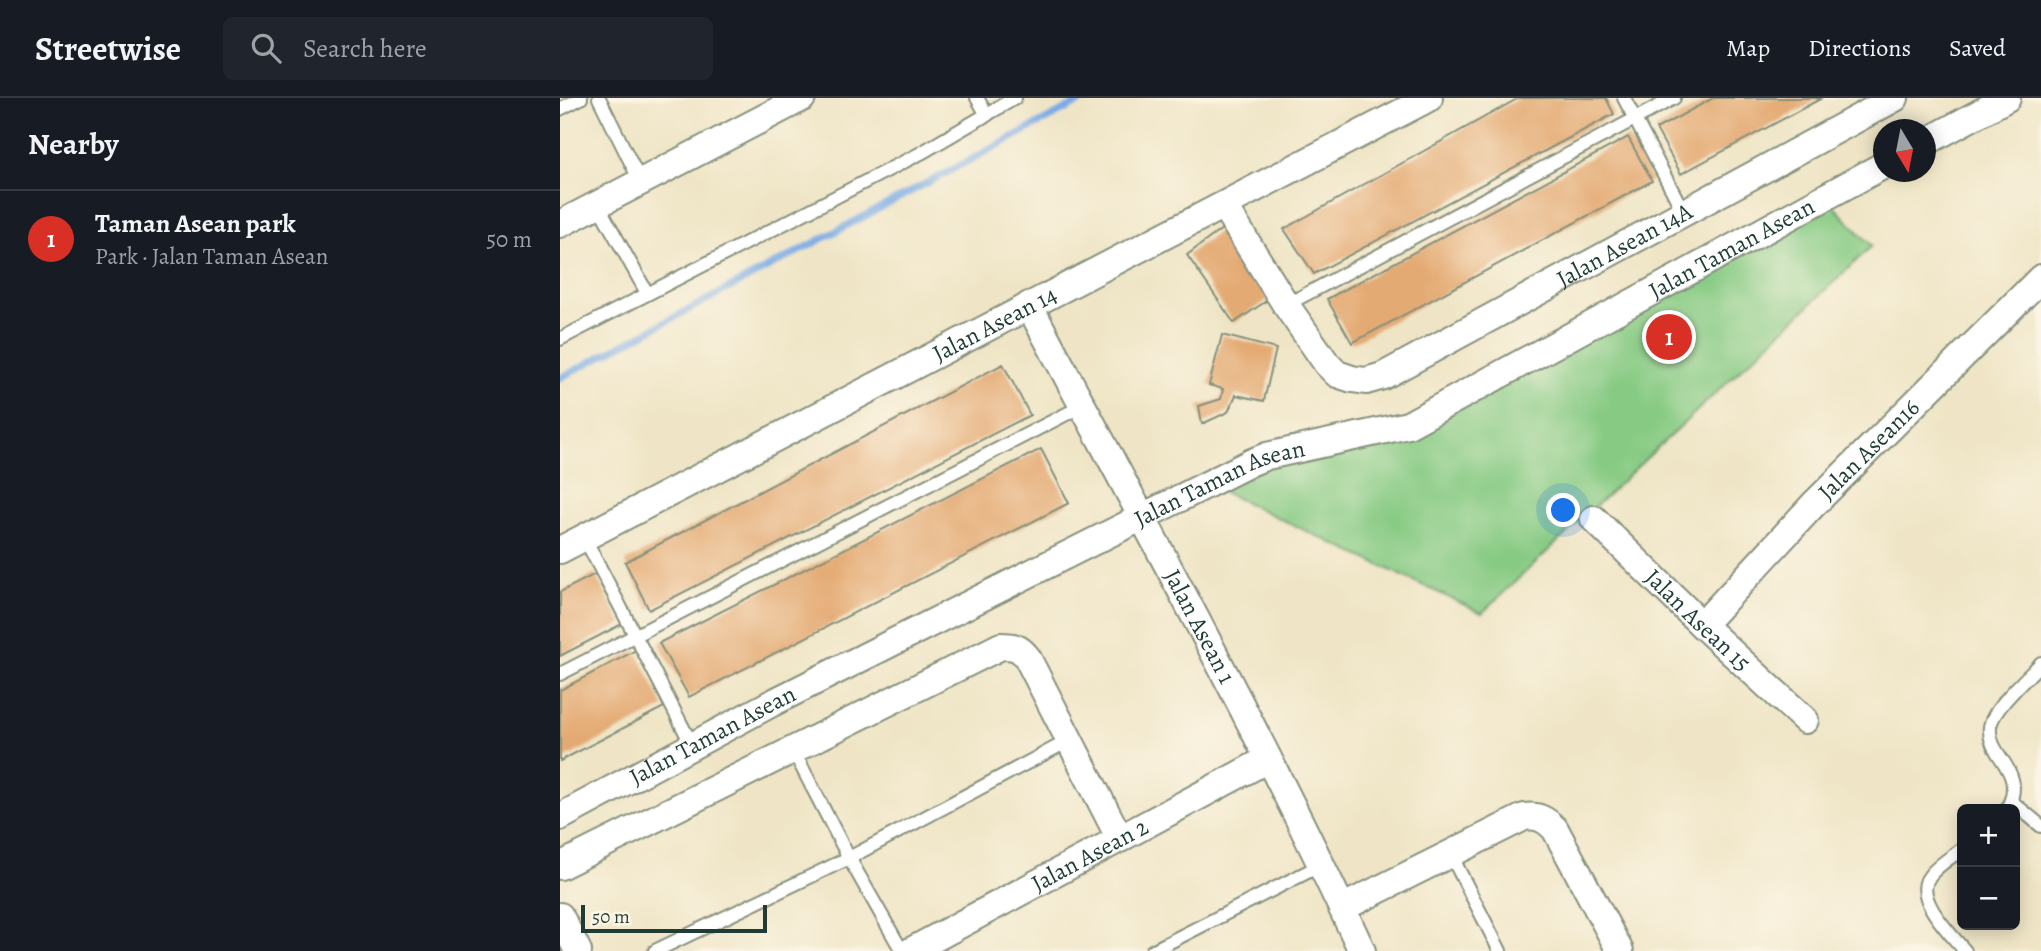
<!DOCTYPE html>
<html lang="en">
<head>
<meta charset="utf-8">
<style>
  :root { --surface:#171b24; --page:#20242c; --text:#f1f3f6; --muted:#9ea1a6; --line:#363941; --accent:#d93025 }
  body { margin:0; font-family:Alegreya,serif; background:var(--page); color:var(--text) }
  .controls { position:absolute; right:21px; bottom:21px; display:grid; overflow:hidden; border-radius:10px; box-shadow:0 4px 18px #0003 }
  .controls button { width:63px; height:63px; display:grid; place-items:center; padding:0; border:0; border-bottom:2px solid var(--line); background:var(--surface); color:var(--text); font:35px sans-serif }
  .compass { position:absolute; left:1313px; top:21px; width:63px; height:63px; border-radius:50%; background:var(--surface); box-shadow:0 4px 18px #0003; rotate:170deg }
  .scale { position:absolute; left:21px; bottom:18px; width:186px; box-sizing:border-box; padding-left:7px; border:4px solid #1f3d34; border-top:0; font-size:19px; line-height:24px; white-space:nowrap; color:#1f3d34; -webkit-text-stroke:5px #fcf5e5; paint-order:stroke }
  .you { position:absolute; left:1004px; top:413px; width:24px; height:24px; margin:-18px; border:5px solid #fff; border-radius:50%; background:#1a73e8; box-shadow:0 0 0 10px #1a73e833 }
  .badge { display:grid; place-items:center; width:46px; height:46px; border-radius:50%; background:var(--accent); color:#fff; font-size:23px; font-weight:700 }
  .pin { position:absolute; translate:-50% -50%; border:4px solid #fff; box-shadow:0 2px 7px #0006 }
  .list { margin:0; padding:0; list-style:none }
  h2 { display:flex; justify-content:space-between; align-items:center; height:91px; margin:0; padding:0 28px; font-size:30px }
  h2 small { font-size:23px; font-weight:400; color:var(--muted) }
  .list li { display:grid; grid-template-columns:46px 1fr auto; gap:21px; align-items:center; box-sizing:border-box; height:98px; padding:0 28px; border-top:2px solid var(--line) }
  .list b { display:block; font-size:26px; white-space:nowrap }
  .list p { margin:0; font-size:23px; white-space:nowrap; color:var(--muted) }
  .list em { font-size:23px; font-style:normal; color:var(--muted) }
  .icon { flex:none; width:38px; height:38px; fill:none; stroke:currentColor; stroke-width:2; stroke-linecap:round; stroke-linejoin:round }
  .map { position:relative; flex:none; width:1481px; height:853px; overflow:hidden }
  header { display:flex; align-items:center; gap:42px; box-sizing:border-box; height:98px; padding:0 35px; background:var(--surface); border-bottom:2px solid var(--line) }
  header strong { font-size:33px }
  nav { display:flex; gap:38px; margin-inline-start:auto; font-size:24px }
  .search { width:490px; height:63px; background:var(--page); display:flex; align-items:center; gap:18px; box-sizing:border-box; padding:0 24px; border-radius:10px; color:var(--muted); font-size:26px }
  main { display:flex }
  aside { flex:1; background:var(--surface) }
  .map>svg:first-child { display:block }
  .green { fill:#86ca83; stroke:#52845c; stroke-width:2 }
  .lines { fill:none; stroke-linecap:round; stroke-linejoin:round }
  .stream { stroke:#7aabe5; stroke-width:7 }
  .building { fill:#e4aa73 }
  .service-casing { stroke:#87917d; stroke-width:16 }
  .minor-casing { stroke:#87917d; stroke-width:30 }
  .service { stroke:#fff; stroke-width:12 }
  .minor { stroke:#fff; stroke-width:26 }
  .labels { text-anchor:middle; dominant-baseline:central; stroke-width:5; stroke-linejoin:round; paint-order:stroke }
  .street-label { font-size:24px; fill:#1f3d34; stroke:#fcf5e5 }
</style>
</head>
<body>
<header>
<strong>Streetwise</strong>
<div class="search"><svg class="icon" aria-label="search" viewBox="0 0 24 24"><circle cx="10" cy="10" r="6"/><path d="M15 15l6 6"/></svg>Search here</div>
<nav><a>Map</a><a>Directions</a><a>Saved</a></nav>
</header>
<main>
<aside>
<h2>Nearby<small></small></h2>
<ul class="list">
<li><span class="badge">1</span><div><b>Taman Asean park</b><p>Park · Jalan Taman Asean</p></div><em>50 m</em></li>
</ul>
</aside>
<div class="map">
<svg width="1481" height="853" viewBox="0 0 1481 853">
  <rect width="100%" height="100%" fill="#fcf5e5"/>
  <filter id="ink" filterUnits="userSpaceOnUse"><feTurbulence type="fractalNoise" baseFrequency=".0143" numOctaves="2"/><feDisplacementMap in="SourceGraphic" scale="14" xChannelSelector="R" yChannelSelector="G"/><feConvolveMatrix kernelMatrix="1 2 1 2 8 2 1 2 1" color-interpolation-filters="sRGB"/></filter>
  <filter id="wash" filterUnits="userSpaceOnUse"><feTurbulence type="fractalNoise" baseFrequency=".00686" numOctaves="4" result="noise"/><feDisplacementMap in="SourceGraphic" scale="28" xChannelSelector="R" yChannelSelector="G"/><feGaussianBlur stdDeviation="1.57" result="paint"/><feColorMatrix in="noise" values="0 0 0 0 0 0 0 0 0 0 0 0 0 0 0 0 0 1.4 0 .05"/><feComposite in="paint" operator="in"/></filter>
  <g filter="url(#wash)">
    <rect width="100%" height="100%" fill="#efe5c6"/>
    <polygon class="green" points="1265,99 1312,148 922,515 646,386 833,331"/>
    <g class="lines">
      <polyline class="stream" points="0,280 527,0"/>
    </g>
    <g id="blocks">
      <g class="building">
        <polygon points="959,0 1046,0 1054,16 754,176 724,131"/>
        <polygon points="1153,0 1262,0 1121,76 1096,31"/>
        <polygon points="1068,39 1092,83 792,245 767,201"/>
        <polygon points="662,131 709,201 674,225 627,157"/>
        <polygon points="662,237 716,251 704,303 676,297 668,314 642,326 639,308 661,301 663,291 649,287"/>
        <polygon points="443,266 470,317 89,512 65,464"/>
        <polygon points="481,351 509,405 129,599 99,545"/>
        <polygon points="35,476 62,526 0,558 0,494"/>
        <polygon points="76,552 104,609 0,663 0,592"/>
      </g>
    </g>
  </g>
  <g filter="url(#ink)">
    <use href="#blocks" fill-opacity="0" stroke="#87917d" stroke-width="2"/>
    <g class="lines">
      <defs>
        <g id="service">
          <polyline points="39,0 81,85"/>
          <polyline points="417,0 427,17"/>
          <polyline points="1064,0 1124,115"/>
          <polyline points="0,11 21,0"/>
          <polyline points="38,107 87,195"/>
          <polyline points="726,207 1114,0"/>
          <polyline points="0,241 361,55 455,0"/>
          <polyline points="24,439 132,647"/>
          <polyline points="0,576 522,308"/>
          <polyline points="233,652 289,760 342,853"/>
          <polyline points="1451,703 1481,728"/>
          <path d="M1447 711C1468 671 1427 660 1430 629 1432 611 1468 579 1481 565"/>
          <path d="M1402 751C1392 759 1376 768 1369 779 1353 800 1392 837 1405 853"/>
          <polyline points="891,757 940,853"/>
          <polyline points="95,853 289,760 508,643"/>
          <polyline points="592,853 761,767"/>
        </g>
        <g id="minor">
          <polyline points="1366,44 1447,0"/>
          <path id="s1" d="M664 108 726 207 767 266 777 276 792 281 806 283 823 278 1335 0"/>
          <polyline points="0,126 242,0"/>
          <path id="s2" d="M469 207C582 421 700 633 802 853"/>
          <path id="s3" d="M1034 421 1142 527 1245 622"/>
          <path id="s4" d="M0 452 869 0"/>
          <path id="s5" d="M1142 527 1253 407 1481 180"/>
          <path id="s6" d="M0 719 212 605 692 364 707 358 848 327 1324 67"/>
          <path d="M0 768 441 548C454 548 459 549 467 559L560 741"/>
          <path d="M782 810 964 719C978 717 985 721 995 731L1060 853"/>
          <polyline points="0,818 18,853"/>
          <path id="s7" d="M351 853 708 661"/>
        </g>
      </defs>
      <use href="#service" class="service-casing"/>
      <use href="#minor" class="minor-casing"/>
      <use href="#service" class="service"/>
      <use href="#minor" class="minor"/>
    </g>
  </g>
  <g class="labels">
    <g class="street-label">
      <text stroke="none"><textPath href="#s1" startOffset="525">Jalan Asean 14A</textPath></text>
      <text stroke="none"><textPath href="#s6" startOffset="1307">Jalan Taman Asean</textPath></text>
      <text stroke="none"><textPath href="#s4" startOffset="490">Jalan Asean 14</textPath></text>
      <text stroke="none"><textPath href="#s5" startOffset="242">Jalan Asean16</textPath></text>
      <text stroke="none"><textPath href="#s6" startOffset="740">Jalan Taman Asean</textPath></text>
      <text stroke="none"><textPath href="#s3" startOffset="145">Jalan Asean 15</textPath></text>
      <text stroke="none"><textPath href="#s2" startOffset="364">Jalan Asean 1</textPath></text>
      <text stroke="none"><textPath href="#s6" startOffset="173">Jalan Taman Asean</textPath></text>
      <text stroke="none"><textPath href="#s7" startOffset="203">Jalan Asean 2</textPath></text>
    </g>
  </g>
</svg>
<div class="controls">
<button>+</button>
<button>−</button>
</div>
<svg class="compass" viewBox="-18 -18 36 36"><path d="M0-13l5 13h-10z" fill="#e53935"/><path d="M0 13l5-13h-10z" fill="#9ea1a6"/></svg>
<div class="scale">50 m</div>
<div class="you"></div>
<div class="pin badge" style="left:1109px;top:239px">1</div>
</div>
</main>
</body>
</html>
